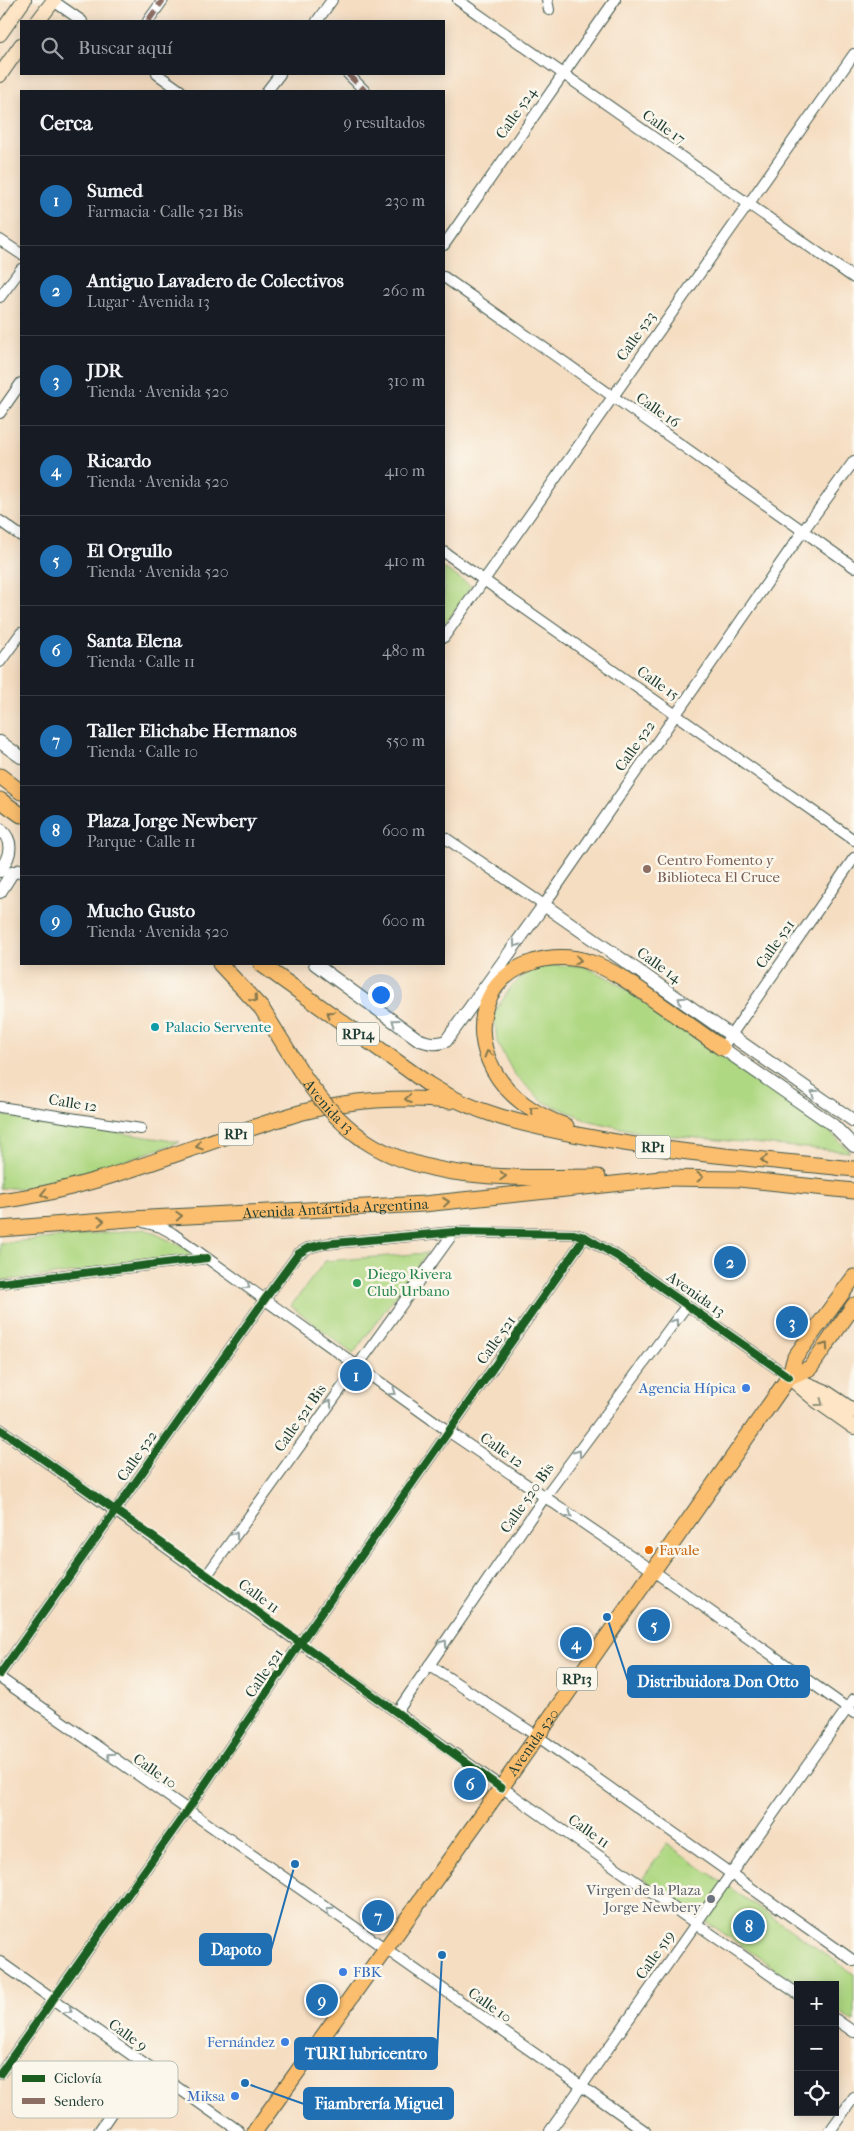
<!DOCTYPE html>
<html lang="es">
<head>
<meta charset="utf-8">
<style>
  :root { --surface:#171b24; --page:#20242c; --text:#f1f3f6; --muted:#9ea1a6; --line:#363941; --accent:#1f6fb2 }
  body { margin:0; font-family:"IM FELL French Canon",serif; background:var(--page); color:var(--text) }
  .controls { position:absolute; right:15px; bottom:15px; display:grid; overflow:hidden; border-radius:0px; box-shadow:0 2px 12px #0003 }
  .controls button { width:45px; height:45px; display:grid; place-items:center; padding:0; border:0; border-bottom:1px solid var(--line); background:var(--surface); color:var(--text); font:25px sans-serif }
  .you { position:absolute; left:380px; top:994px; width:18px; height:18px; margin:-12px; border:4px solid #fff; border-radius:50%; background:#1a73e8; box-shadow:0 0 0 8px #1a73e833 }
  .badge { display:grid; place-items:center; width:32px; height:32px; border-radius:50%; background:var(--accent); color:#fff; font-size:16px; font-weight:700 }
  .pin { position:absolute; translate:-50% -50%; border:2px solid #fff; box-shadow:0 1px 5px #0006 }
  .list { margin:0; padding:0; list-style:none }
  h2 { display:flex; justify-content:space-between; align-items:center; height:65px; margin:0; padding:0 20px; font-size:21px }
  h2 small { font-size:16px; font-weight:400; color:var(--muted) }
  .list li { display:grid; grid-template-columns:32px 1fr auto; gap:15px; align-items:center; box-sizing:border-box; height:90px; padding:0 20px; border-top:1px solid var(--line) }
  .list b { display:block; font-size:19px; white-space:nowrap }
  .list p { margin:0; font-size:16px; white-space:nowrap; color:var(--muted) }
  .list em { font-size:16px; font-style:normal; color:var(--muted) }
  .icon { flex:none; width:28px; height:28px; fill:none; stroke:currentColor; stroke-width:2; stroke-linecap:round; stroke-linejoin:round }
  .map { position:relative; flex:none; width:854px; height:2131px; overflow:hidden }
  .search { position:absolute; background:var(--surface); box-shadow:0 2px 12px #0003; left:20px; top:20px; width:425px; height:55px; display:flex; align-items:center; gap:12px; box-sizing:border-box; padding:0 18px; border-radius:0px; color:var(--muted); font-size:19px }
  .panel { position:absolute; background:var(--surface); box-shadow:0 2px 12px #0003; left:20px; top:90px; width:425px; height:875px; border-radius:0px }
  .map>svg:first-child { display:block }
  .green { fill:#afd882; stroke:#678a5b }
  .lines { fill:none; stroke-linecap:round; stroke-linejoin:round }
  .minor-casing { stroke:#3f5549; stroke-width:12 }
  .tertiary-casing { stroke:#3f5549; stroke-width:14 }
  .secondary-casing { stroke:#3f5549; stroke-width:16 }
  .primary-casing { stroke:#3f5549; stroke-width:17 }
  .minor { stroke:#fff; stroke-width:10 }
  .tertiary { stroke:#fff; stroke-width:12 }
  .secondary { stroke:#fde5c5; stroke-width:14 }
  .primary { stroke:#fbbe6e; stroke-width:15 }
  .primary-bridge-casing { stroke:#3f5549; stroke-width:17; stroke-linecap:butt }
  .primary-bridge { stroke:#fbbe6e; stroke-width:15 }
  .quiet { stroke:#8d6e63; stroke-width:6; stroke-dasharray:12 6; stroke-linecap:butt }
  .cycleway-casing { stroke:#fbf7ec; stroke-width:11 }
  .cycleway { stroke:#1b5e20; stroke-width:8 }
  .oneway { stroke:#8f9e9a }
  .oneway2 { stroke:#82774e }
  .oneway3 { stroke:#8e917c }
  .education-dot { fill:#8d6e63; stroke:#fbf7ec; stroke-width:2 }
  .culture-dot { fill:#0f9aa8; stroke:#fbf7ec; stroke-width:2 }
  .leisure-dot { fill:#2e9e5b; stroke:#fbf7ec; stroke-width:2 }
  .shop-dot { fill:#3f7fe0; stroke:#fbf7ec; stroke-width:2 }
  .food-dot { fill:#e8710a; stroke:#fbf7ec; stroke-width:2 }
  .worship-dot { fill:#6b7280; stroke:#fbf7ec; stroke-width:2 }
  .labels { text-anchor:middle; dominant-baseline:central; stroke-width:5; stroke-linejoin:round; paint-order:stroke }
  .shield { fill:#fbf7ec; stroke:#61756b; stroke-width:1 }
  .shield-label { font-size:14px; font-weight:bold; fill:#1f3d34 }
  .street-label { font-size:15px; fill:#1f3d34; stroke:#fbf7ec }
  .education-label { font-size:15px; fill:#785e54; stroke:#fbf7ec; text-anchor:start }
  .culture-label { font-size:15px; fill:#0d838f; stroke:#fbf7ec; text-anchor:start }
  .leisure-label { font-size:15px; fill:#27864d; stroke:#fbf7ec; text-anchor:start }
  .shop-label { font-size:15px; fill:#366cbe; stroke:#fbf7ec; text-anchor:end }
  .food-label { font-size:15px; fill:#c56008; stroke:#fbf7ec; text-anchor:start }
  .worship-label { font-size:15px; fill:#5b616d; stroke:#fbf7ec; text-anchor:end }
  .key { fill:#fbf7ec; stroke:#b9bfb5; stroke-width:1 }
  .key-label { font-size:14px; fill:#1f3d34 }
  .leader { fill:none; stroke:#1f6fb2; stroke-width:2 }
  .callout-dot { fill:#1f6fb2; stroke:#fbf7ec; stroke-width:2 }
  .callout { fill:#1f6fb2; stroke:#1f6fb2; stroke-width:2 }
  .callout-label { font-size:16px; text-anchor:middle; font-weight:bold; fill:#fff }
</style>
</head>
<body>
<div class="map">
<svg width="854" height="2131" viewBox="0 0 854 2131">
  <rect width="100%" height="100%" fill="#fbf7ec"/>
  <filter id="ink" filterUnits="userSpaceOnUse"><feTurbulence type="fractalNoise" baseFrequency=".02" numOctaves="2"/><feDisplacementMap in="SourceGraphic" scale="10" xChannelSelector="R" yChannelSelector="G"/><feConvolveMatrix kernelMatrix="1 2 1 2 8 2 1 2 1" color-interpolation-filters="sRGB"/></filter>
  <filter id="wash" filterUnits="userSpaceOnUse"><feTurbulence type="fractalNoise" baseFrequency=".0096" numOctaves="4" result="noise"/><feDisplacementMap in="SourceGraphic" scale="20" xChannelSelector="R" yChannelSelector="G"/><feGaussianBlur stdDeviation="1.12" result="paint"/><feColorMatrix in="noise" values="0 0 0 0 0 0 0 0 0 0 0 0 0 0 0 0 0 1.4 0 .05"/><feComposite in="paint" operator="in"/></filter>
  <g filter="url(#wash)">
    <rect width="100%" height="100%" fill="#f5ddc1"/>
    <g class="green">
      <polygon points="444,568 471,586 444,626"/>
      <polygon points="546,965 583,966 611,979 829,1131 850,1152 643,1133 590,1121 542,1101 514,1074 497,1042 494,1013 510,988 527,972"/>
      <polygon points="0,1115 180,1142 52,1185 21,1188 0,1188"/>
      <polygon points="145,1229 207,1258 0,1281 0,1243"/>
      <polygon points="427,1253 353,1354 291,1306 325,1261"/>
      <polygon points="667,1844 854,1974 854,2022 835,2009 835,1985 799,1985 643,1878"/>
    </g>
  </g>
  <g filter="url(#ink)">
    <g class="lines">
      <defs>
        <g id="minor">
          <polyline points="52,0 82,21"/>
          <polyline points="458,0 854,278"/>
          <polyline points="547,0 549,10"/>
          <polyline points="148,21 163,0"/>
          <polyline points="317,21 332,0"/>
          <polyline points="157,74 181,91"/>
          <polyline points="348,74 365,91"/>
          <polyline points="267,91 280,74"/>
          <polyline points="0,240 21,254"/>
          <polyline points="444,245 615,0"/>
          <polyline points="444,277 854,567"/>
          <polyline points="0,297 21,269"/>
          <polyline points="0,413 21,383"/>
          <polyline points="0,521 21,536"/>
          <polyline points="444,552 854,840"/>
          <polyline points="444,637 854,54"/>
          <polyline points="0,662 21,633"/>
          <polyline points="444,837 544,905 803,531 854,461"/>
          <polyline points="722,1048 854,858"/>
          <polyline points="0,1107 141,1129"/>
          <polyline points="143,1222 161,1227 172,1233 448,1431 652,1570 854,1713"/>
          <polyline points="0,1283 207,1258"/>
          <path d="M0 1429C266 1618 529 1810 798 1994"/>
          <polyline points="207,1575 454,1232"/>
          <polyline points="429,1665 537,1736 854,1961"/>
          <polyline points="0,1674 265,1299 298,1254 308,1248 324,1244 454,1232 574,1234 585,1237 617,1256 789,1377"/>
          <polyline points="0,1678 645,2131"/>
          <polyline points="397,1712 544,1498 687,1305"/>
          <polyline points="0,1962 239,2131"/>
          <polyline points="835,2019 854,2032"/>
          <polyline points="0,2074 187,1811 300,1643 585,1237"/>
          <polyline points="99,2131 144,2065"/>
          <polyline points="550,2131 854,1699"/>
          <polyline points="830,2131 854,2097"/>
        </g>
        <g id="tertiary">
          <polyline points="0,742 21,757"/>
          <path d="M0 829C15 842 10 857 0 871"/>
          <polyline points="0,892 12,873 21,870"/>
          <path d="M315 964 418 1039C428 1043 436 1045 446 1041L544 905 854 1121"/>
          <polyline points="722,1048 833,1125 854,1146"/>
        </g>
        <g id="secondary">
          <polyline points="38,21 54,0"/>
          <polyline points="0,34 24,0"/>
          <polyline points="0,75 21,45"/>
          <polyline points="789,1377 817,1401 854,1427"/>
          <polyline points="799,1381 824,1391 854,1411"/>
        </g>
        <g id="primary">
          <polyline points="0,776 21,792"/>
          <polyline points="0,800 21,815"/>
          <polyline points="220,964 262,1009 298,1067"/>
          <path d="M261 964 428 1084C474 1114 526 1125 578 1135 669 1153 762 1159 854 1169"/>
          <path d="M566 1126C537 1116 508 1097 493 1069 470 1025 485 977 533 962 550 956 572 956 589 962 614 970 636 987 657 1002 679 1017 700 1033 722 1048"/>
          <path d="M364 1140C429 1184 524 1177 598 1177"/>
          <polyline points="661,1178 739,1179 854,1191"/>
          <path d="M0 1201C104 1188 202 1140 303 1112 349 1100 403 1096 450 1101"/>
          <path id="s1" d="M0 1229 130 1219 424 1204 670 1178"/>
          <polyline points="789,1377 810,1368 854,1305"/>
          <path id="s2" d="M255 2131 501 1788 789 1377 795 1357 854 1277"/>
        </g>
      </defs>
      <use href="#minor" class="minor-casing"/>
      <use href="#tertiary" class="tertiary-casing"/>
      <use href="#secondary" class="secondary-casing"/>
      <use href="#primary" class="primary-casing"/>
      <use href="#minor" class="minor"/>
      <use href="#tertiary" class="tertiary"/>
      <use href="#secondary" class="secondary"/>
      <use href="#primary" class="primary"/>
      <defs>
        <g id="primary-bridge">
          <path id="s3" d="M298 1067C316 1096 336 1120 364 1140"/>
        </g>
      </defs>
      <use href="#primary-bridge" class="primary-bridge-casing"/>
      <use href="#primary-bridge" class="primary-bridge"/>
      <g class="quiet">
        <polyline points="148,21 163,0"/>
        <polyline points="348,74 365,91"/>
      </g>
      <defs>
        <g id="cycleway">
          <polyline points="0,1283 207,1258"/>
          <polyline points="0,1429 207,1575 501,1788"/>
          <polyline points="0,1674 265,1299 298,1254 308,1248 324,1244 454,1232 574,1234 585,1237 617,1256 789,1377"/>
          <polyline points="0,2074 187,1811 300,1643 585,1237"/>
        </g>
      </defs>
      <use href="#cycleway" class="cycleway-casing"/>
      <use href="#cycleway" class="cycleway"/>
    </g>
    <defs><path id="oneway-chevron" d="M-2-3.5L2.5 0L-2 3.5" fill="none" stroke-width="1.6" stroke-linecap="round" stroke-linejoin="round" transform="scale(1.25)"/></defs>
    <g class="oneway">
      <use href="#oneway-chevron" transform="translate(516 944) rotate(126)"/>
      <use href="#oneway-chevron" transform="translate(681 1000) rotate(-145)"/>
      <use href="#oneway-chevron" transform="translate(395 1022) rotate(-144)"/>
      <use href="#oneway-chevron" transform="translate(814 1093) rotate(-145)"/>
      <use href="#oneway-chevron" transform="translate(247 1286) rotate(35)"/>
      <use href="#oneway-chevron" transform="translate(675 1322) rotate(-54)"/>
      <use href="#oneway-chevron" transform="translate(393 1392) rotate(35)"/>
      <use href="#oneway-chevron" transform="translate(329 1403) rotate(-55)"/>
      <use href="#oneway-chevron" transform="translate(578 1453) rotate(-54)"/>
      <use href="#oneway-chevron" transform="translate(569 1515) rotate(34)"/>
      <use href="#oneway-chevron" transform="translate(235 1535) rotate(-55)"/>
      <use href="#oneway-chevron" transform="translate(444 1643) rotate(-55)"/>
      <use href="#oneway-chevron" transform="translate(110 1756) rotate(-145)"/>
      <use href="#oneway-chevron" transform="translate(329 1910) rotate(-145)"/>
      <use href="#oneway-chevron" transform="translate(69 2010) rotate(36)"/>
    </g>
    <g class="oneway2">
      <use href="#oneway-chevron" transform="translate(578 960) rotate(9)"/>
      <use href="#oneway-chevron" transform="translate(254 999) rotate(49)"/>
      <use href="#oneway-chevron" transform="translate(330 1014) rotate(-144)"/>
      <use href="#oneway-chevron" transform="translate(488 1054) rotate(-106)"/>
      <use href="#oneway-chevron" transform="translate(408 1099) rotate(176)"/>
      <use href="#oneway-chevron" transform="translate(533 1110) rotate(-147)"/>
      <use href="#oneway-chevron" transform="translate(199 1146) rotate(162)"/>
      <use href="#oneway-chevron" transform="translate(764 1160) rotate(-175)"/>
      <use href="#oneway-chevron" transform="translate(503 1176) rotate(3)"/>
      <use href="#oneway-chevron" transform="translate(700 1177) rotate(-1)"/>
      <use href="#oneway-chevron" transform="translate(44 1194) rotate(168)"/>
      <use href="#oneway-chevron" transform="translate(446 1202) rotate(-6)"/>
      <use href="#oneway-chevron" transform="translate(179 1216) rotate(-3)"/>
      <use href="#oneway-chevron" transform="translate(101 1221) rotate(-4)"/>
      <use href="#oneway-chevron" transform="translate(825 1346) rotate(-55)"/>
    </g>
    <use class="oneway3" href="#oneway-chevron" transform="translate(820 1403) rotate(36)"/>
  </g>
  <circle class="education-dot" cx="647" cy="869" r="5"/>
  <circle class="culture-dot" cx="155" cy="1027" r="5"/>
  <circle class="leisure-dot" cx="357" cy="1283" r="5"/>
  <g class="shop-dot">
    <circle cx="746" cy="1388" r="5"/>
    <circle cx="343" cy="1972" r="5"/>
    <circle cx="285" cy="2042" r="5"/>
    <circle cx="235" cy="2096" r="5"/>
  </g>
  <circle class="food-dot" cx="649" cy="1550" r="5"/>
  <circle class="worship-dot" cx="711" cy="1899" r="5"/>
  <g class="labels">
    <g class="shield">
      <rect x="337" y="1022.5" width="42" height="23" rx="4"/>
      <rect x="218.5" y="1122.5" width="35" height="23" rx="4"/>
      <rect x="635.5" y="1135.5" width="35" height="23" rx="4"/>
      <rect x="557" y="1667.5" width="40" height="23" rx="4"/>
    </g>
    <g class="shield-label">
      <text x="358" y="1034">RP14</text>
      <text x="236" y="1134">RP1</text>
      <text x="653" y="1147">RP1</text>
      <text x="577" y="1679">RP13</text>
    </g>
    <g class="street-label">
      <text transform="translate(516 113) rotate(-55)">Calle 524</text>
      <text transform="translate(664 127) rotate(35)">Calle 17</text>
      <text transform="translate(636 336) rotate(-55)">Calle 523</text>
      <text transform="translate(658 410) rotate(35)">Calle 16</text>
      <text transform="translate(658 683) rotate(35)">Calle 15</text>
      <text transform="translate(635 746) rotate(-55)">Calle 522</text>
      <text transform="translate(775 944) rotate(-55)">Calle 521</text>
      <text transform="translate(659 965) rotate(35)">Calle 14</text>
      <text transform="translate(73 1103) rotate(9)">Calle 12</text>
      <text stroke="none"><textPath href="#s3" startOffset="50">Avenida 13</textPath></text>
      <text stroke="none"><textPath href="#s1" startOffset="336">Avenida Antártida Argentina</textPath></text>
      <text transform="translate(696 1294) rotate(35)">Avenida 13</text>
      <text transform="translate(496 1340) rotate(-55)">Calle 521</text>
      <text transform="translate(300 1418) rotate(-55)">Calle 521 Bis</text>
      <text transform="translate(502 1450) rotate(35)">Calle 12</text>
      <text transform="translate(137 1456) rotate(-55)">Calle 522</text>
      <text transform="translate(527 1498) rotate(-55)">Calle 520 Bis</text>
      <text transform="translate(259 1596) rotate(36)">Calle 11</text>
      <text transform="translate(264 1673) rotate(-56)">Calle 521</text>
      <text stroke="none"><textPath href="#s2" startOffset="478">Avenida 520</textPath></text>
      <text transform="translate(155 1771) rotate(35)">Calle 10</text>
      <text transform="translate(589 1831) rotate(35)">Calle 11</text>
      <text transform="translate(655 1955) rotate(-55)">Calle 519</text>
      <text transform="translate(490 2005) rotate(35)">Calle 10</text>
      <text transform="translate(128 2035) rotate(36)">Calle 9</text>
    </g>
    <g class="education-label">
      <text x="657" y="860">Centro Fomento y<tspan x="657" dy="17">Biblioteca El Cruce</tspan></text>
    </g>
    <g class="culture-label">
      <text x="165" y="1027">Palacio Servente</text>
    </g>
    <g class="leisure-label">
      <text x="367" y="1274">Diego Rivera<tspan x="367" dy="17">Club Urbano</tspan></text>
    </g>
    <g class="shop-label">
      <text x="736" y="1388">Agencia Hípica</text>
      <text x="353" y="1972" text-anchor="start">FBK</text>
      <text x="275" y="2042">Fernández</text>
      <text x="225" y="2096">Miksa</text>
    </g>
    <g class="food-label">
      <text x="659" y="1550">Favale</text>
    </g>
    <g class="worship-label">
      <text x="701" y="1890">Virgen de la Plaza<tspan x="701" dy="17">Jorge Newbery</tspan></text>
    </g>
  </g>
  <rect x="12" y="2061" width="166" height="57" rx="8" class="key"/>
  <rect x="22" y="2075" width="23" height="7" fill="#1b5e20"/>
  <rect x="22" y="2098" width="23" height="6" fill="#8d6e63"/>
  <g class="key-label">
    <text x="54" y="2083">Ciclovía</text>
    <text x="54" y="2106">Sendero</text>
  </g>
  <path class="leader" d="M607 1617L628 1681M295 1864L271 1950M442 1955L437 2053M245 2083L304 2104"/>
  <g class="callout-dot">
    <circle cx="607" cy="1617" r="5"/>
    <circle cx="295" cy="1864" r="5"/>
    <circle cx="442" cy="1955" r="5"/>
    <circle cx="245" cy="2083" r="5"/>
  </g>
  <g class="callout">
    <rect x="628" y="1666" width="181" height="31" rx="5"/>
    <rect x="200" y="1934" width="71" height="31" rx="5"/>
    <rect x="295" y="2038" width="142" height="31" rx="5"/>
    <rect x="304" y="2088" width="149" height="31" rx="5"/>
  </g>
  <g class="callout-label">
    <text x="718" y="1687">Distribuidora Don Otto</text>
    <text x="236" y="1955">Dapoto</text>
    <text x="366" y="2059">TURI lubricentro</text>
    <text x="379" y="2109">Fiambrería Miguel</text>
  </g>
</svg>
<div class="controls">
<button>+</button>
<button>−</button>
<button><svg class="icon" aria-label="locate" viewBox="0 0 24 24"><circle cx="12" cy="12" r="6"/><path d="M12 2v4M12 18v4M2 12h4M18 12h4"/></svg></button>
</div>
<div class="you"></div>
<div class="pin badge" style="left:356px;top:1375px">1</div>
<div class="pin badge" style="left:730px;top:1262px">2</div>
<div class="pin badge" style="left:792px;top:1322px">3</div>
<div class="pin badge" style="left:576px;top:1643px">4</div>
<div class="pin badge" style="left:654px;top:1625px">5</div>
<div class="pin badge" style="left:470px;top:1784px">6</div>
<div class="pin badge" style="left:378px;top:1916px">7</div>
<div class="pin badge" style="left:749px;top:1926px">8</div>
<div class="pin badge" style="left:322px;top:2000px">9</div>
<div class="search"><svg class="icon" aria-label="search" viewBox="0 0 24 24"><circle cx="10" cy="10" r="6"/><path d="M15 15l6 6"/></svg>Buscar aquí</div>
<section class="panel">
<h2>Cerca<small>9 resultados</small></h2>
<ul class="list">
<li><span class="badge">1</span><div><b>Sumed</b><p>Farmacia · Calle 521 Bis</p></div><em>230 m</em></li>
<li><span class="badge">2</span><div><b>Antiguo Lavadero de Colectivos</b><p>Lugar · Avenida 13</p></div><em>260 m</em></li>
<li><span class="badge">3</span><div><b>JDR</b><p>Tienda · Avenida 520</p></div><em>310 m</em></li>
<li><span class="badge">4</span><div><b>Ricardo</b><p>Tienda · Avenida 520</p></div><em>410 m</em></li>
<li><span class="badge">5</span><div><b>El Orgullo</b><p>Tienda · Avenida 520</p></div><em>410 m</em></li>
<li><span class="badge">6</span><div><b>Santa Elena</b><p>Tienda · Calle 11</p></div><em>480 m</em></li>
<li><span class="badge">7</span><div><b>Taller Elichabe Hermanos</b><p>Tienda · Calle 10</p></div><em>550 m</em></li>
<li><span class="badge">8</span><div><b>Plaza Jorge Newbery</b><p>Parque · Calle 11</p></div><em>600 m</em></li>
<li><span class="badge">9</span><div><b>Mucho Gusto</b><p>Tienda · Avenida 520</p></div><em>600 m</em></li>
</ul>
</section>
</div>
</body>
</html>
